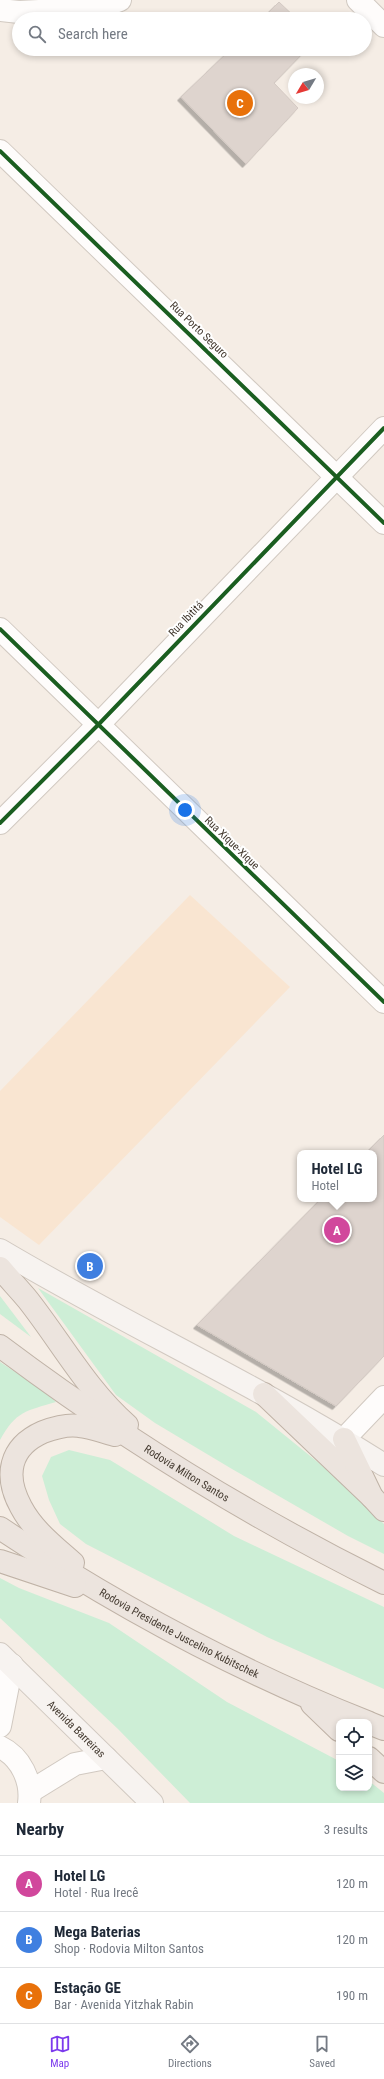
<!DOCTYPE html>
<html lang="en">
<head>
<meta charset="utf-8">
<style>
  :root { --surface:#fff; --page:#f6f6f7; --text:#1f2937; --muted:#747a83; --line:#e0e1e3; --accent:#7c3aed }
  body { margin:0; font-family:"Roboto Condensed",sans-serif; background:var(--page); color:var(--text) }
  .controls { position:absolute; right:12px; bottom:12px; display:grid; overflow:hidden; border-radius:8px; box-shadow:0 2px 6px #0003 }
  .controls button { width:36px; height:36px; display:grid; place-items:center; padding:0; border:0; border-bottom:1px solid var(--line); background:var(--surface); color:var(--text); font:20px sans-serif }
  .compass { position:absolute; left:288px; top:68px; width:36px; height:36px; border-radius:50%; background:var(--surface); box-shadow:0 2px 6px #0003; rotate:232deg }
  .you { position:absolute; left:185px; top:810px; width:14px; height:14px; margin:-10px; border:3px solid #fff; border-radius:50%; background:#1a73e8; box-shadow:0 0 0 6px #1a73e833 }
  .badge { display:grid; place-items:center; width:26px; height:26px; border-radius:50%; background:var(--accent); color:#fff; font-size:13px; font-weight:700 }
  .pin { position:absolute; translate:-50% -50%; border:2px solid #fff; box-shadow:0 1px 4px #0006 }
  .popup { position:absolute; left:297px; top:1150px; width:80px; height:52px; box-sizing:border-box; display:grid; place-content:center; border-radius:8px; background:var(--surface); filter:drop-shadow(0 1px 3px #0005); font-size:13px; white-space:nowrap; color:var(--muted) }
  .popup b { font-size:15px; color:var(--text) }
  .popup::after { content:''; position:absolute; left:50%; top:100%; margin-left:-8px; border:8px solid transparent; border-top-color:var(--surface) }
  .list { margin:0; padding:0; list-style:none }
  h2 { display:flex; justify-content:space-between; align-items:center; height:52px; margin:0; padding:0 16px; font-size:17px }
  h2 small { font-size:13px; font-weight:400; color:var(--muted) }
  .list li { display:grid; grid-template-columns:26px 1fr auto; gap:12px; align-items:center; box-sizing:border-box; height:56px; padding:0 16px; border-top:1px solid var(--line) }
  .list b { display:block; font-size:15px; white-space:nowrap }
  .list p { margin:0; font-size:13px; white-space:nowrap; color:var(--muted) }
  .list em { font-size:13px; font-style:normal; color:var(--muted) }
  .icon { flex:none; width:22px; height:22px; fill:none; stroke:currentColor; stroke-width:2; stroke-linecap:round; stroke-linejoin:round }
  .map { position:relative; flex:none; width:384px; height:1803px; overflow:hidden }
  .search { position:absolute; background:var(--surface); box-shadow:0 2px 6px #0003; left:12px; right:12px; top:12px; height:44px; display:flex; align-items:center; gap:10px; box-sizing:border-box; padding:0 14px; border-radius:22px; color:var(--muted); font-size:15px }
  .sheet { height:220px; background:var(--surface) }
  nav { display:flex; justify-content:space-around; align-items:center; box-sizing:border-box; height:56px; border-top:1px solid var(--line); background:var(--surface); font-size:11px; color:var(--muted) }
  nav a { display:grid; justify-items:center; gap:2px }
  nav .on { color:var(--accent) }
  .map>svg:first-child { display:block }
  .built { fill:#f9e5d1 }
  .green { fill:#cdeed6 }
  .building { fill:#ded4ce; stroke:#d3c9c3; filter:url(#shadow) }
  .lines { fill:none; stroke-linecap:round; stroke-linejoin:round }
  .minor-casing { stroke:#d1c9c1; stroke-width:24 }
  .tertiary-casing { stroke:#d1c9c1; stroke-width:24 }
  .secondary-casing { stroke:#d1c9c1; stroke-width:24 }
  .trunk-casing { stroke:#bfb2a6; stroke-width:24 }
  .minor { stroke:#fefcfb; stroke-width:22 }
  .tertiary { stroke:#fefcfb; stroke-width:22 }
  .secondary { stroke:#f7f3f0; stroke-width:22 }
  .trunk { stroke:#ece4de; stroke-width:22 }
  .cycleway-casing { stroke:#fff; stroke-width:6 }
  .cycleway { stroke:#1b5e20; stroke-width:4 }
  .labels { text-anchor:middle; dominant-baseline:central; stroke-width:4; stroke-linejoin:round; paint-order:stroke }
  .street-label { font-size:11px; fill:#43392f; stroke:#fff }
</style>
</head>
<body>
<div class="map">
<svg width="384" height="1803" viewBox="0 0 384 1803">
  <defs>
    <filter id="shadow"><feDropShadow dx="-3.5" dy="3.5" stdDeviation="0" flood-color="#0004"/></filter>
  </defs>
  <rect width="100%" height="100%" fill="#f5ede5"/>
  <polygon class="built" points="190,895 290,987 39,1245 0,1217 0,1091"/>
  <g class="green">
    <polygon points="38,1288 256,1412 325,1468 384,1524 384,1554 348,1536 232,1469 155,1423 116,1395"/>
    <polygon points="0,1296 31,1337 0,1314"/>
    <path d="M0 1362 44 1391 56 1402C26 1411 16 1411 0 1440Z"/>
    <polygon points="69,1450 110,1460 234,1536 384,1607 384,1689 267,1637 86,1544 60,1524 49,1500 42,1476 51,1457"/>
    <polygon points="0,1578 19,1588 109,1623 227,1702 339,1761 339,1788 369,1788 369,1781 384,1793 384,1803 190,1803 118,1729 0,1618"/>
  </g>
  <g class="building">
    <polygon points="279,2 297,19 262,19"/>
    <polygon points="231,49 307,49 274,83 298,108 246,164 181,97"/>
    <polygon points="384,1135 384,1356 336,1406 197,1325 321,1199 374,1199 374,1153 366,1153"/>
  </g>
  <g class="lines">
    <defs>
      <g id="minor">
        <polyline points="358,0 384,26"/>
        <polyline points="0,151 384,523"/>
        <polyline points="0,629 384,1002"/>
        <polyline points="0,823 98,725 384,428"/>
        <polyline points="344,1439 384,1397"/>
        <polyline points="0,1726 12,1665"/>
        <path d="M0 1747C21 1757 32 1781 29 1803"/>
        <polyline points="31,1791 75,1764 106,1758"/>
      </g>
      <polyline id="tertiary" points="0,10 19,12 99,8 120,0"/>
      <g id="secondary">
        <path d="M0 1250C126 1325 260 1386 384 1465"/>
        <path id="s1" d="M0 1654 152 1803"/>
      </g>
      <g id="trunk">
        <path d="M0 1268C9 1279 19 1289 28 1300 61 1342 87 1390 127 1425"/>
        <path id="s2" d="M0 1346C121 1437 249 1516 384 1583"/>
        <polyline points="264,1394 372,1497"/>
        <polyline points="344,1439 372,1497 384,1510"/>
        <path id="s3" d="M0 1528C115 1605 239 1671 367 1722"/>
        <polyline points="0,1561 75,1586"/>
        <path d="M73 1563C54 1546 33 1530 21 1507 4 1476 9 1447 43 1432 54 1428 67 1424 79 1426 91 1427 103 1432 115 1435"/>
        <polyline points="312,1704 339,1730"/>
        <polyline points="369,1723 384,1729"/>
        <polyline points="369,1758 384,1772"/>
      </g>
    </defs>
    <use href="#minor" class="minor-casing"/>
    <use href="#tertiary" class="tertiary-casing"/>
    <use href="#secondary" class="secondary-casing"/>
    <use href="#trunk" class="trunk-casing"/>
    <use href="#minor" class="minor"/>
    <use href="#tertiary" class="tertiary"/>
    <use href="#secondary" class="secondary"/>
    <use href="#trunk" class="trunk"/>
    <defs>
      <g id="cycleway">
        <polyline points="0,151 384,523"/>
        <polyline points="0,629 384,1002"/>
        <polyline points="0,823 98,725 384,428"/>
      </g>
    </defs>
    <use href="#cycleway" class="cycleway-casing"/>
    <use href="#cycleway" class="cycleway"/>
  </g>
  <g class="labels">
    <g class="street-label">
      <text transform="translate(199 330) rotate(44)">Rua Porto Seguro</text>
      <text transform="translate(186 619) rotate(-46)">Rua Ibititá</text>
      <text transform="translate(232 843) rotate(44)">Rua Xique-Xique</text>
      <text stroke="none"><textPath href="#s2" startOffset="226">Rodovia Milton Santos</textPath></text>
      <text stroke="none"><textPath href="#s3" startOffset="208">Rodovia Presidente Juscelino Kubitschek</textPath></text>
      <text stroke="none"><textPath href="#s1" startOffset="107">Avenida Barreiras</textPath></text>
    </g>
  </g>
</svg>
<div class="controls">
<button><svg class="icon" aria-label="locate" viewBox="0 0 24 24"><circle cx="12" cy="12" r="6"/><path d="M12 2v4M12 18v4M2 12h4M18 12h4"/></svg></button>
<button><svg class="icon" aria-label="layers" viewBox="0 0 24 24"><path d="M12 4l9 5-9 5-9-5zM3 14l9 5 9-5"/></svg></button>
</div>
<svg class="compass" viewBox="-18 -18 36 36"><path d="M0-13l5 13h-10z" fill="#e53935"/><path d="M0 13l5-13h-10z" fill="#747a83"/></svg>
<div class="you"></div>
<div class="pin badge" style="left:337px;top:1230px;background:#d1479c">A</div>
<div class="popup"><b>Hotel LG</b>Hotel</div>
<div class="pin badge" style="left:90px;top:1266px;background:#3f7fe0">B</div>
<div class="pin badge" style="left:240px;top:103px;background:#e8710a">C</div>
<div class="search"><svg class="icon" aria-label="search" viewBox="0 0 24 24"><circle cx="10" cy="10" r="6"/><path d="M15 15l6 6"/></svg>Search here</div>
</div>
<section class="sheet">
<h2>Nearby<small>3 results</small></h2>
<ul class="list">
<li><span class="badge" style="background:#d1479c">A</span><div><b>Hotel LG</b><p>Hotel · Rua Irecê</p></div><em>120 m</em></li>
<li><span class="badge" style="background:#3f7fe0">B</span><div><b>Mega Baterias</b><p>Shop · Rodovia Milton Santos</p></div><em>120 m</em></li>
<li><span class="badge" style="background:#e8710a">C</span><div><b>Estação GE</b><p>Bar · Avenida Yitzhak Rabin</p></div><em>190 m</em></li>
</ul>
</section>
<nav>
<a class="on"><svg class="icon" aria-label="map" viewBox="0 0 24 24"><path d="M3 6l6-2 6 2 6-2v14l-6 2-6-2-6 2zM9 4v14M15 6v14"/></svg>Map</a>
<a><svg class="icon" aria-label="directions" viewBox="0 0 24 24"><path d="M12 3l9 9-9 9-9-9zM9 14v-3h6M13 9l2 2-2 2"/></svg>Directions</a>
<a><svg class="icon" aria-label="saved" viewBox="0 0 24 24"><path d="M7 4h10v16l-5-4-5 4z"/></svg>Saved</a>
</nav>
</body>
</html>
